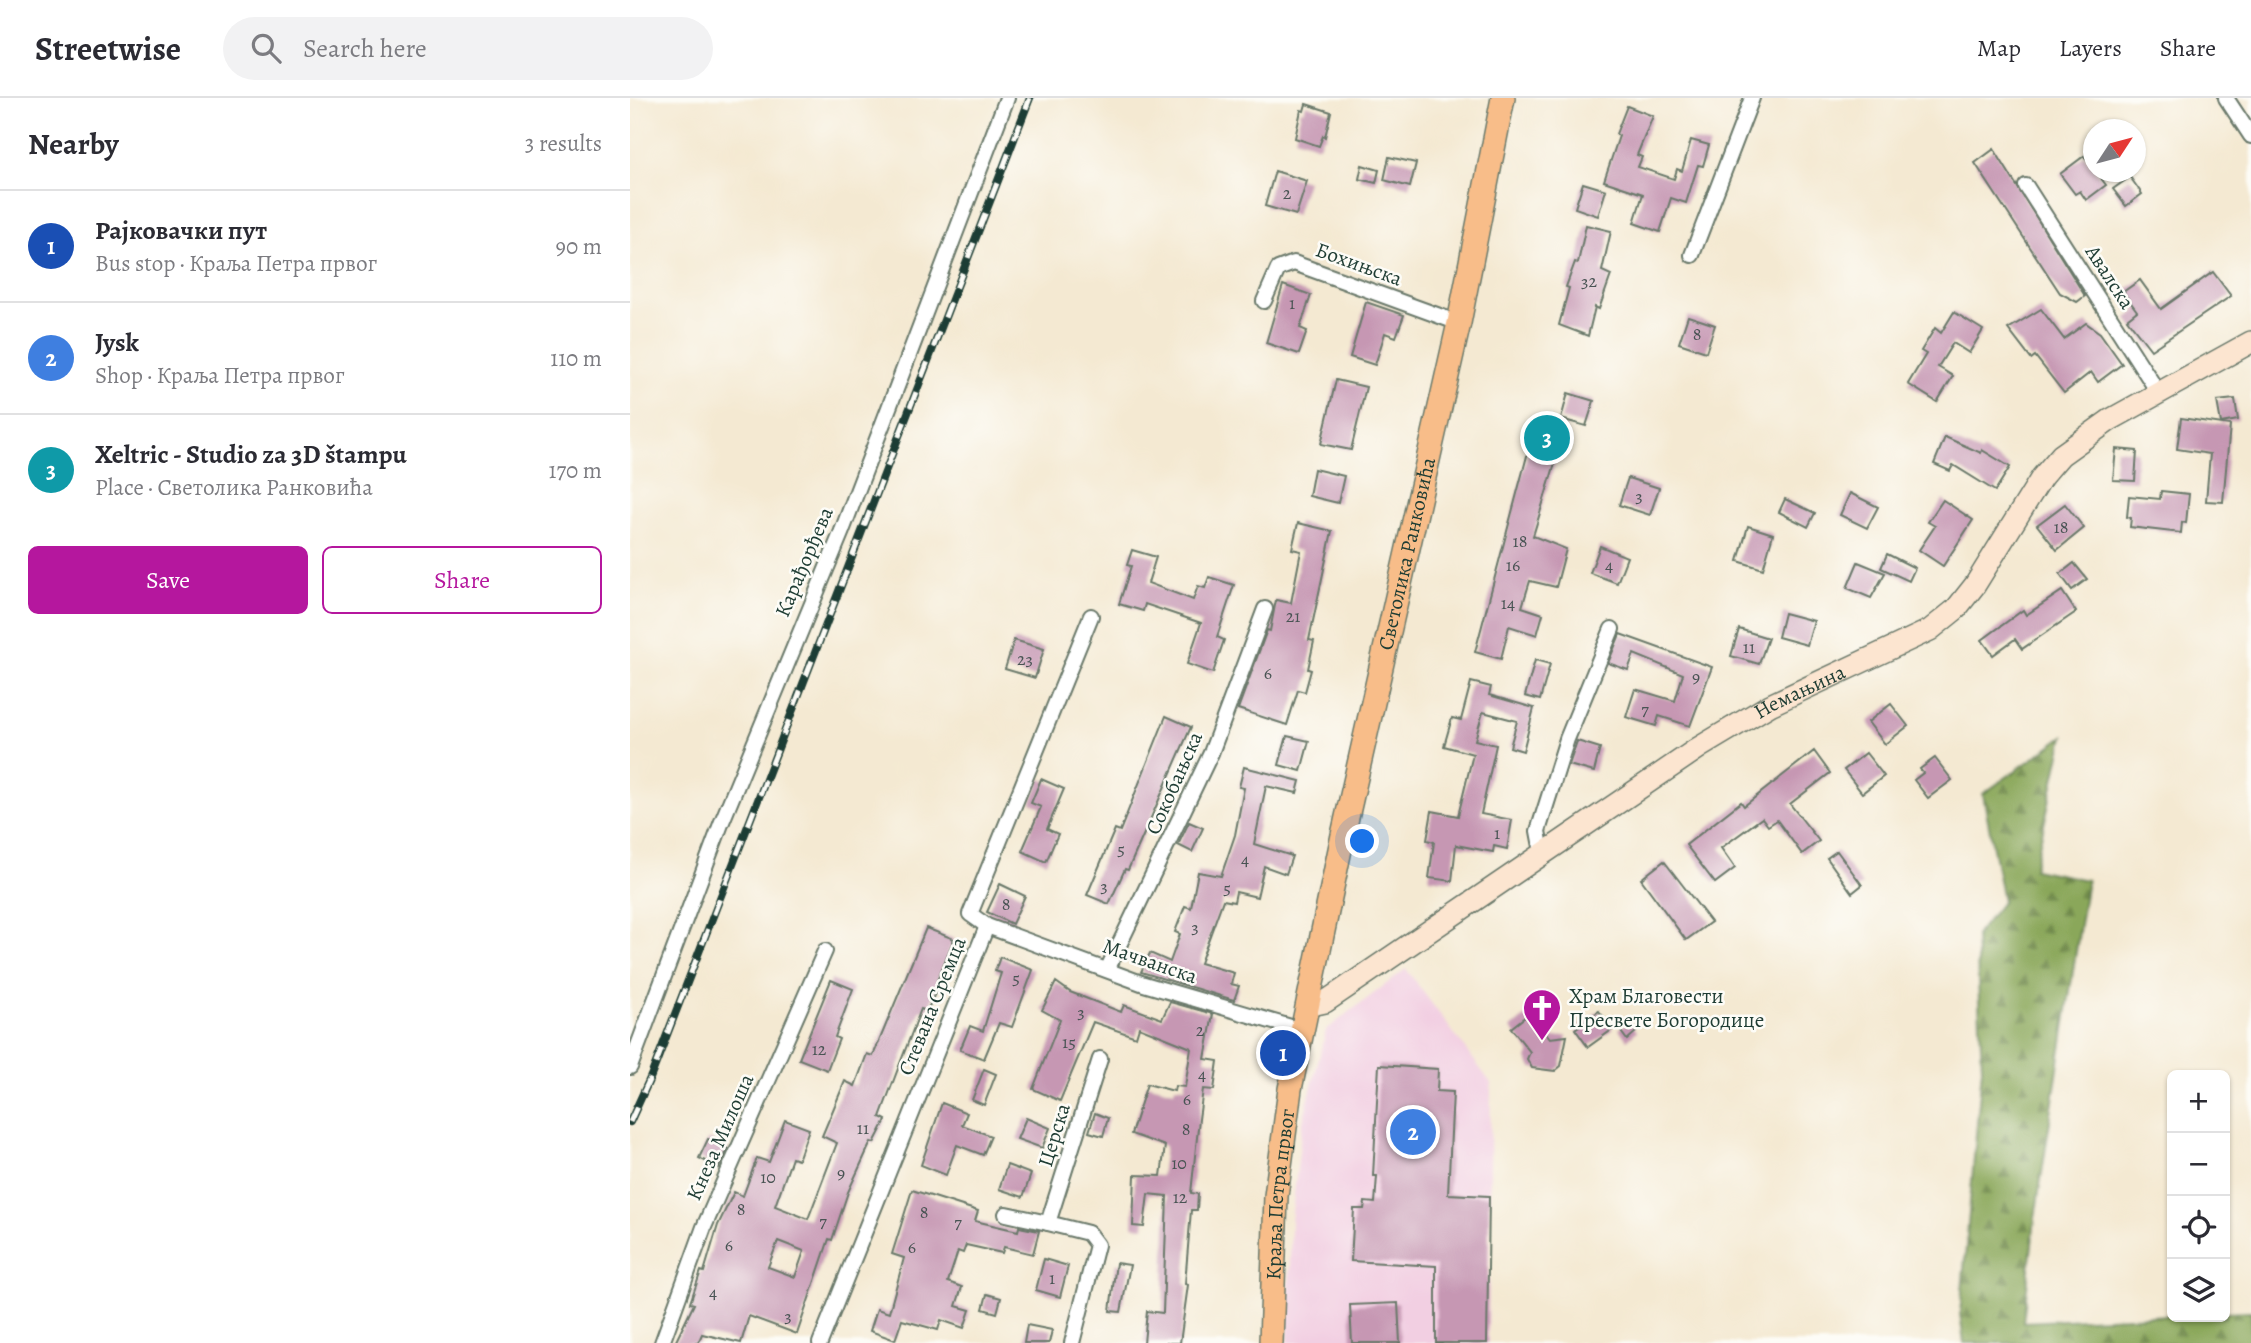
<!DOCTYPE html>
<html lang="en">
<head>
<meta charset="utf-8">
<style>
  :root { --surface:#fff; --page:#f2f2f3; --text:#2b2b33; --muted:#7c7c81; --line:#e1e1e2; --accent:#b5179e }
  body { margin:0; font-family:Alegreya,serif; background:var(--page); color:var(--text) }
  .controls { position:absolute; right:21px; bottom:21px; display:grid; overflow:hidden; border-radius:10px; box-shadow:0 2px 5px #0004 }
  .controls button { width:63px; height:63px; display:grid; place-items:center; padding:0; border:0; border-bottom:2px solid var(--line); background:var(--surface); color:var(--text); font:35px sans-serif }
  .compass { position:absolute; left:1453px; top:21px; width:63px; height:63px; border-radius:50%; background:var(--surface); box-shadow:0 2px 5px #0004; rotate:54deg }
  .you { position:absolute; left:733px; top:744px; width:24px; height:24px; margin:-18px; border:5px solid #fff; border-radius:50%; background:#1a73e8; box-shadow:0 0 0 10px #1a73e833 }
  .badge { display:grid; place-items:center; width:46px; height:46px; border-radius:50%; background:var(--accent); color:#fff; font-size:23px; font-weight:700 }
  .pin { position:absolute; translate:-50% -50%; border:4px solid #fff; box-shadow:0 2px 7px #0006 }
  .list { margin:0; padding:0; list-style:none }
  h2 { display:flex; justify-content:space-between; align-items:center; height:91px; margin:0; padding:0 28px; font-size:30px }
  h2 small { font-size:23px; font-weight:400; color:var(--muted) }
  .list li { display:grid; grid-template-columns:46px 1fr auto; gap:21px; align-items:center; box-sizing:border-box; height:112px; padding:0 28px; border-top:2px solid var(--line) }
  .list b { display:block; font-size:26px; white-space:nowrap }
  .list p { margin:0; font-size:23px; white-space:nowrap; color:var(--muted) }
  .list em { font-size:23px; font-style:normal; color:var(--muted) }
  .actions { display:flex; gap:14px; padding:21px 28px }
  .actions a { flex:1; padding:16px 0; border:2px solid var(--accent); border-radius:10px; text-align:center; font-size:24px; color:var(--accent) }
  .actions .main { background:var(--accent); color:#fff }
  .icon { flex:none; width:38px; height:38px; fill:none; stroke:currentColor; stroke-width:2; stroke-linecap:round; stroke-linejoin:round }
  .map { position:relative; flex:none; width:1621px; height:1245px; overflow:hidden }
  header { display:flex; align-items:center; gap:42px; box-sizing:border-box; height:98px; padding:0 35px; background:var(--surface); border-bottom:2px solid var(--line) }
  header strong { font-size:33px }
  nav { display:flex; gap:38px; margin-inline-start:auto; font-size:24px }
  .search { width:490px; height:63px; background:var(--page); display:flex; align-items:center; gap:18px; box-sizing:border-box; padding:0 24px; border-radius:38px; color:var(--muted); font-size:26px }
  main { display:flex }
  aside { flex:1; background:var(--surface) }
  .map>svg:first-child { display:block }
  .built { fill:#f2cfe2 }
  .forest { fill:url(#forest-firs); stroke:#547247; stroke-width:2 }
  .building { fill:#c697b3; fill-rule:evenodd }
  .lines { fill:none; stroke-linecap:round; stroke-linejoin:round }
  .street-casing { stroke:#6a796b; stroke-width:18 }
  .secondary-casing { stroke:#6a796b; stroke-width:24 }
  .primary-casing { stroke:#6a796b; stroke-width:26 }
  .street { stroke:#fff; stroke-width:14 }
  .secondary { stroke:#fce5d0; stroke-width:21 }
  .primary { stroke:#f8bd89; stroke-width:23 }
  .rail-casing { stroke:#1f3d34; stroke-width:8 }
  .rail { stroke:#fdfcf7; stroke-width:5; stroke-dasharray:16; stroke-linecap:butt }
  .labels { text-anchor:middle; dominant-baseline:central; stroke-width:5; stroke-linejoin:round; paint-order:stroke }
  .number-label { font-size:18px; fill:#495454 }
  .street-label { font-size:21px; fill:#1f3d34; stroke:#fdfcf7 }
  .poi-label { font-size:21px; fill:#1f3d34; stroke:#fdfcf7; text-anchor:start }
</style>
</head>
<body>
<header>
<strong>Streetwise</strong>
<div class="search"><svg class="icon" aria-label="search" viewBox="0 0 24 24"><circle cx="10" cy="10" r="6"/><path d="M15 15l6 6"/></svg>Search here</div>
<nav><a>Map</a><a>Layers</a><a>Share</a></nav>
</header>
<main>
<aside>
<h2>Nearby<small>3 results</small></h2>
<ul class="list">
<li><span class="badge" style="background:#1a4fb4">1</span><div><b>Рајковачки пут</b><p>Bus stop · Краља Петра првог</p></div><em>90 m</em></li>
<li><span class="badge" style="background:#3f7fe0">2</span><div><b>Jysk</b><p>Shop · Краља Петра првог</p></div><em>110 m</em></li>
<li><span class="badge" style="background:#0f9aa8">3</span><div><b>Xeltric - Studio za 3D štampu</b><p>Place · Светолика Ранковића</p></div><em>170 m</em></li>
</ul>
<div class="actions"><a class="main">Save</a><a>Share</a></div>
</aside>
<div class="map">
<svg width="1621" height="1245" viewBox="0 0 1621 1245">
  <defs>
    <pattern id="forest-firs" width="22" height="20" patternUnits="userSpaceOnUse" patternTransform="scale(1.75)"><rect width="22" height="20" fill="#8aa75a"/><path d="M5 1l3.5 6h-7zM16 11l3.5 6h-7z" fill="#70894b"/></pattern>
  </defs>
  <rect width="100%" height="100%" fill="#fdfcf7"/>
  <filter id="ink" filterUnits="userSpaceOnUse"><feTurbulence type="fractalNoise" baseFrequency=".0143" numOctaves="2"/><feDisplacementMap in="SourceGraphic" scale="14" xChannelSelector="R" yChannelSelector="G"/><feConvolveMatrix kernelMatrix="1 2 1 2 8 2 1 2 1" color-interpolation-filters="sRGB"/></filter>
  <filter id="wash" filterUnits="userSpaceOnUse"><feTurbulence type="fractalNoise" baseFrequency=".00686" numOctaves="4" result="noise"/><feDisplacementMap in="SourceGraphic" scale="28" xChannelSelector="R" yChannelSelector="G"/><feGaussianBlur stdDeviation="1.57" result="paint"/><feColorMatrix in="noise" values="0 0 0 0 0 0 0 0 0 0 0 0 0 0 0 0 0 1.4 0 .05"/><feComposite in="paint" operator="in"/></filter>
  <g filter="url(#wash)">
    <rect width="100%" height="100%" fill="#f4e9d2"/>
    <polygon class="built" points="776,871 861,985 858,1245 658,1245 661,1124 672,1027 696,932"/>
    <polygon class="forest" points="1434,638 1404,771 1457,782 1405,1120 1393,1224 1542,1217 1595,1219 1595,1214 1621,1213 1621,1245 1334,1245 1330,1216 1352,970 1346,837 1373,803 1353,696"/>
    <g id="blocks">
      <g class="building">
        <polygon points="676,6 701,14 695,39 693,38 689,48 665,40 671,12 674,13"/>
        <polygon points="997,8 1023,18 1007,57 1012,59 1008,69 1044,81 1047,71 1052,73 1061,42 1079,47 1073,68 1068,67 1056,105 1041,100 1030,134 1004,125 1013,96 974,83 989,38 986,36"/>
        <polygon points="1364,51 1455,198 1447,204 1430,195 1345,65"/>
        <polygon points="1454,58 1476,87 1456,102 1450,93 1445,96 1430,76"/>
        <polygon points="759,59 786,65 780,89 754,82"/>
        <polygon points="732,67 749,72 746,85 729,81"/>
        <polygon points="645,73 677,83 666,117 635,108"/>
        <polygon points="1500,79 1512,96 1496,108 1483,91"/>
        <polygon points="953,85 976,92 968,118 945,110"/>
        <polygon points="956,127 981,133 972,173 981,177 969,211 965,209 958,238 929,227 939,190 936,189 945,164 948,165"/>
        <polygon points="1583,174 1601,198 1521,252 1497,221 1507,213 1493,194 1510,182 1531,211"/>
        <polygon points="653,187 681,197 670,230 677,233 669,256 636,245"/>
        <polygon points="736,204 774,217 766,239 755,235 745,267 720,259"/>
        <polygon points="1411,211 1434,241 1456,225 1470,235 1492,266 1468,284 1461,274 1434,295 1405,258 1401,261 1378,231"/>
        <polygon points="1324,214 1353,232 1339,255 1323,245 1308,269 1323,278 1307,304 1278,286 1296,256 1291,253 1305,230 1311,235"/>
        <polygon points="1058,218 1085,227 1076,254 1049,245"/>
        <polygon points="706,282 736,289 721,352 691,346"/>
        <polygon points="938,295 964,303 956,328 931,321"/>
        <polygon points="1605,301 1608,322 1591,325 1587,303"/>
        <polygon points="907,320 936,329 903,438 936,451 926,489 900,483 892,509 913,516 907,537 879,528 871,561 845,554"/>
        <polygon points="1551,320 1600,327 1593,404 1576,403 1580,356 1547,351"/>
        <polygon points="1315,339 1351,355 1352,352 1380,369 1365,393 1323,367 1320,373 1304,366"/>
        <polygon points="1486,351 1507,353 1505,383 1483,382"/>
        <polygon points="684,371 714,378 708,405 679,398"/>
        <polygon points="998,380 1029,390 1020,417 989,407"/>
        <polygon points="1531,393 1559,396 1556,425 1552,424 1551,435 1500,429 1501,420 1497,419 1499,398 1530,401"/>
        <polygon points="1220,395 1248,409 1237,430 1210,417"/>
        <polygon points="1155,401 1185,415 1178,429 1149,414"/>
        <polygon points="1313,402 1343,422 1313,468 1289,452 1305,428 1298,424"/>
        <polygon points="1435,406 1454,430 1427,452 1407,427"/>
        <polygon points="668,425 702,433 679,542 684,543 678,571 681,572 675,594 668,592 657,627 608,611 637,532 640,533 646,502 661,505 671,453 662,451"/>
        <polygon points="1118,428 1143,436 1133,471 1108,463"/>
        <polygon points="970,448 997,459 987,485 960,475"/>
        <polygon points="502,452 526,459 518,485 563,502 568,488 575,490 579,479 604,487 587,539 594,542 583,575 557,566 571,525 515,506 513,513 489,506 501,468 497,467"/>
        <polygon points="1257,456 1285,470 1279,483 1251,470"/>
        <polygon points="1228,464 1255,475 1241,500 1217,490"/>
        <polygon points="1444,465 1457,481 1442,492 1430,476"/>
        <polygon points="1432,493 1446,514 1392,551 1385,541 1363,557 1352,542 1393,512 1396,517"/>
        <polygon points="1154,515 1184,523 1177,547 1148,539"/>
        <polygon points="1109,531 1138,540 1129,566 1101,558"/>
        <polygon points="990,536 1082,569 1060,628 1029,618 1026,628 996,619 1005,591 1045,603 1053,576 1004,556 998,572 978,565"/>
        <polygon points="384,542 414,551 405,580 375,571"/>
        <polygon points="905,562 920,566 910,602 895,598"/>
        <polygon points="841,584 861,589 859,597 904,610 893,653 880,649 887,623 853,614 845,642 866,647 851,716 882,722 877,751 864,748 863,754 826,747 822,783 799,780 804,744 797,742 802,713 828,718 843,656 814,648 822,620 831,622"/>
        <polygon points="1261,606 1278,628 1255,646 1238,624"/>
        <polygon points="536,618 561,629 498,772 495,771 479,806 457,797 485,731 490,733"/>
        <polygon points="657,638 679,643 671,673 649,667"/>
        <polygon points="947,643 970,650 964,674 939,667"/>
        <polygon points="1184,653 1200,675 1160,706 1189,743 1172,756 1147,722 1138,728 1132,720 1091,750 1105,770 1085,785 1056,747 1111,704 1114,708"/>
        <polygon points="1236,655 1254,678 1232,695 1214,672"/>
        <polygon points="1305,660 1322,682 1298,700 1284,682 1293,675 1290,671"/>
        <polygon points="614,669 670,683 667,695 636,688 624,746 662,758 656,776 634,768 627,799 606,794 604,804 593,802 570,865 604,875 601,886 609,888 604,902 511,874 520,855 540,864 550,836 545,834 555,808 561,810 568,774 591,778 605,737 614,690 609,689"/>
        <polygon points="411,681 434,691 417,731 428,736 416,764 392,753 411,709 401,705"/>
        <polygon points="559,724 573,730 562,754 548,747"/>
        <polygon points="1207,753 1232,787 1222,795 1197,760"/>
        <polygon points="1034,763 1081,824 1056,842 1011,781"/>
        <polygon points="370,786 395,798 382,826 357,814"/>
        <path d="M296 830 324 841 307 883 310 884 297 913 291 911 269 968 250 1019 256 1022 244 1045 241 1044 218 1094 202 1142 199 1141 167 1236 119 1218 111 1245 72 1236 68 1245H45L64 1206 60 1205 71 1173 74 1174 88 1127 104 1094 113 1098 127 1060 139 1064 155 1022 179 1031 168 1062 162 1060 145 1108 178 1121 207 1045 192 1038 215 983 225 988 237 956 243 958ZM148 1143 174 1153 165 1179 138 1169Z"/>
        <polygon points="370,859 403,872 382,929 369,925 354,961 330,952 340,928 353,933 371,875 365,873"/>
        <polygon points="201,882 223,891 205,939 209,941 197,972 169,961"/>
        <polygon points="426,884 440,894 491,914 494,907 532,921 540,904 583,916 575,961 588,963 584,992 573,991 569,1021 561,1095 568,1096 567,1112 561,1112 555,1186 558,1187 550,1245 514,1245 517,1213 533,1215 537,1098 518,1096 514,1129 503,1128 505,1077 531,1078 535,1048 501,1036 517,986 544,993 545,988 555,989 561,950 509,929 506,939 463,924 430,1003 403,991 430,922 412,912"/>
        <polygon points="969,913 983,931 958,949 945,931"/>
        <polygon points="900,915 920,940 937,938 931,968 925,973 902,970 897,961 900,954 881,930"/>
        <polygon points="999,923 1007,933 997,942 989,931"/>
        <polygon points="749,967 808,971 807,993 823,994 818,1096 859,1098 857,1245 806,1245 806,1168 721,1163 724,1111 734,1111 735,1104 745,1105 747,1078 743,1078"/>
        <polygon points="354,971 366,976 354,1007 342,1002"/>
        <polygon points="312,1005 337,1015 332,1027 361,1038 353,1057 327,1047 316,1077 291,1067"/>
        <polygon points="465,1015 478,1020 473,1038 459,1034"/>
        <polygon points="396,1020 420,1030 412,1050 387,1041"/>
        <polygon points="78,1041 98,1051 89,1070 69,1060"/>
        <polygon points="377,1067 401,1076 393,1099 369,1091"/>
        <polygon points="282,1092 348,1113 345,1123 388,1133 389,1129 409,1133 403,1156 374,1149 372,1155 336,1147 333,1155 328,1153 318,1184 332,1189 326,1208 340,1212 334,1230 311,1222 308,1232 272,1222 265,1242 240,1233 247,1211 259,1215 274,1160 262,1156"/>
        <polygon points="414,1161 438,1168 430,1199 406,1192"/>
        <polygon points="486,1165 500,1167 491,1214 480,1213"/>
        <polygon points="357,1196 371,1200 367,1215 353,1211"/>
        <polygon points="768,1205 770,1245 722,1245 720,1207"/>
        <polygon points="397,1227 422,1232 419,1245 394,1245"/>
      </g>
    </g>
  </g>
  <g filter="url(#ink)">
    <use href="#blocks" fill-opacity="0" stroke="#6a796b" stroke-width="2"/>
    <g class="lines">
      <defs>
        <g id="street">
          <polyline points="1596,0 1621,38"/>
          <polyline points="1396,88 1528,294"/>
          <polyline points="1062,157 1122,0"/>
          <polyline points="634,203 648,171 664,165 829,225"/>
          <polyline points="461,518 340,816 357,828 514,886 671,932"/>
          <polyline points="912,754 908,733 937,641 982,531"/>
          <polyline points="478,870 581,655 635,511"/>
          <polyline points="0,969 91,726 212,433 377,0"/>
          <polyline points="376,1116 418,1125"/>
          <polyline points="32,1245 74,1129 195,853"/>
          <polyline points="190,1245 357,828"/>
          <polyline points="442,1245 467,1147 458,1135 418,1125 470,961"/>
        </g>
        <g id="secondary">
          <path id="s1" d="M677 908 695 904 1070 649 1140 607 1300 532 1326 511 1345 487 1412 379 1431 357 1480 322 1621 244"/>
        </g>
        <g id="primary">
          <path id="s2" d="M641 1245 646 1098 660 991 713 737 829 225 873 0"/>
        </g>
      </defs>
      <use href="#street" class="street-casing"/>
      <use href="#secondary" class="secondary-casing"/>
      <use href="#primary" class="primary-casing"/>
      <use href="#street" class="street"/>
      <use href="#secondary" class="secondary"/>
      <use href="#primary" class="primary"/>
      <defs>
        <polyline id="rail" points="0,1024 21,978 400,0"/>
      </defs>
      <use href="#rail" class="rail-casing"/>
      <use href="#rail" class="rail"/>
    </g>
  </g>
  <defs>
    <symbol id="church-pin" viewBox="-11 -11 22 30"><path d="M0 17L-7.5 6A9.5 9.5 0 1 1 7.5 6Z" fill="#b5179e" stroke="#fdfcf7"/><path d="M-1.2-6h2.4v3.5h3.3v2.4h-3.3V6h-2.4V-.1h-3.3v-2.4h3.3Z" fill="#fff"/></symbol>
  </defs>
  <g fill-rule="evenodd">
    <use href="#church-pin" x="890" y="888" width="44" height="60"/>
  </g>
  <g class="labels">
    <g class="number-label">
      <text x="657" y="95">2</text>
      <text x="959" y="183">32</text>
      <text x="662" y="205">1</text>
      <text x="1067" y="236">8</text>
      <text x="1009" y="398">3</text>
      <text x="1431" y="429">18</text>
      <text x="890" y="443">18</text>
      <text x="883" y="467">16</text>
      <text x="979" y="467">4</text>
      <text x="878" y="505">14</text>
      <text x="663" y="518">21</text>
      <text x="1119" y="549">11</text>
      <text x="395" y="561">23</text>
      <text x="638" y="575">6</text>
      <text x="1066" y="579">9</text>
      <text x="1015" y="611">7</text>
      <text x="867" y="735">1</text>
      <text x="491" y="751">5</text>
      <text x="615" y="761">4</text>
      <text x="474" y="788">3</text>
      <text x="597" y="790">5</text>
      <text x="376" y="806">8</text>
      <text x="565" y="829">3</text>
      <text x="386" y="880">5</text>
      <text x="451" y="914">3</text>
      <text x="570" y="932">2</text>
      <text x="439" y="944">15</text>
      <text x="189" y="951">12</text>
      <text x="572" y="976">4</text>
      <text x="557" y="1001">6</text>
      <text x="233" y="1030">11</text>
      <text x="556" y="1031">8</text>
      <text x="549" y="1065">10</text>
      <text x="211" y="1075">9</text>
      <text x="138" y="1079">10</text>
      <text x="550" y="1099">12</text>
      <text x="111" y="1111">8</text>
      <text x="294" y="1114">8</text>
      <text x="193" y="1123">7</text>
      <text x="328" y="1124">7</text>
      <text x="99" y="1147">6</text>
      <text x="282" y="1149">6</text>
      <text x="422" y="1180">1</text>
      <text x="83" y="1194">4</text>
      <text x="158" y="1218">3</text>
    </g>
    <g class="street-label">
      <text transform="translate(729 166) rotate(20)">Бохињска</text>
      <text transform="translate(1480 179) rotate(57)">Авалска</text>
      <text stroke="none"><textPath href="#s2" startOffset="803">Светолика Ранковића</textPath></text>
      <text transform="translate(174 464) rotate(-67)">Карађорђева</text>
      <text stroke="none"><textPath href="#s1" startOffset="586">Немањина</textPath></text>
      <text transform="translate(544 685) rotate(-66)">Сокобањска</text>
      <text transform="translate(520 863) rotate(19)">Мачванска</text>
      <text transform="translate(302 908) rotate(-68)">Стевана Сремца</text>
      <text transform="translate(424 1037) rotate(-73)">Церска</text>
      <text transform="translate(90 1039) rotate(-66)">Кнеза Милоша</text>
      <text stroke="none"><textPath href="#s2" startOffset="149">Краља Петра првог</textPath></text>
    </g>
    <g class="poi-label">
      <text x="939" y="898">Храм Благовести<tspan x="939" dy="24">Пресвете Богородице</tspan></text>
    </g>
  </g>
</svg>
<div class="controls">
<button>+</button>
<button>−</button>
<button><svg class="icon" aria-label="locate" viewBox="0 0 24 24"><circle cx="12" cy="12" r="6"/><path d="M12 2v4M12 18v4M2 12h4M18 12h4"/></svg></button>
<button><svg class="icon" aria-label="layers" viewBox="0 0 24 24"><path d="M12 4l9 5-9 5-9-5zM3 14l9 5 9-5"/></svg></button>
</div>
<svg class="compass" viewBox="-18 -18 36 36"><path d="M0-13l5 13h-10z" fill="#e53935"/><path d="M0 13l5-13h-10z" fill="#7c7c81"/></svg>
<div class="you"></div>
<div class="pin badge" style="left:653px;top:955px;background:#1a4fb4">1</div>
<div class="pin badge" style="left:783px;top:1034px;background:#3f7fe0">2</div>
<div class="pin badge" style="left:917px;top:340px;background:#0f9aa8">3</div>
</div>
</main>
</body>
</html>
